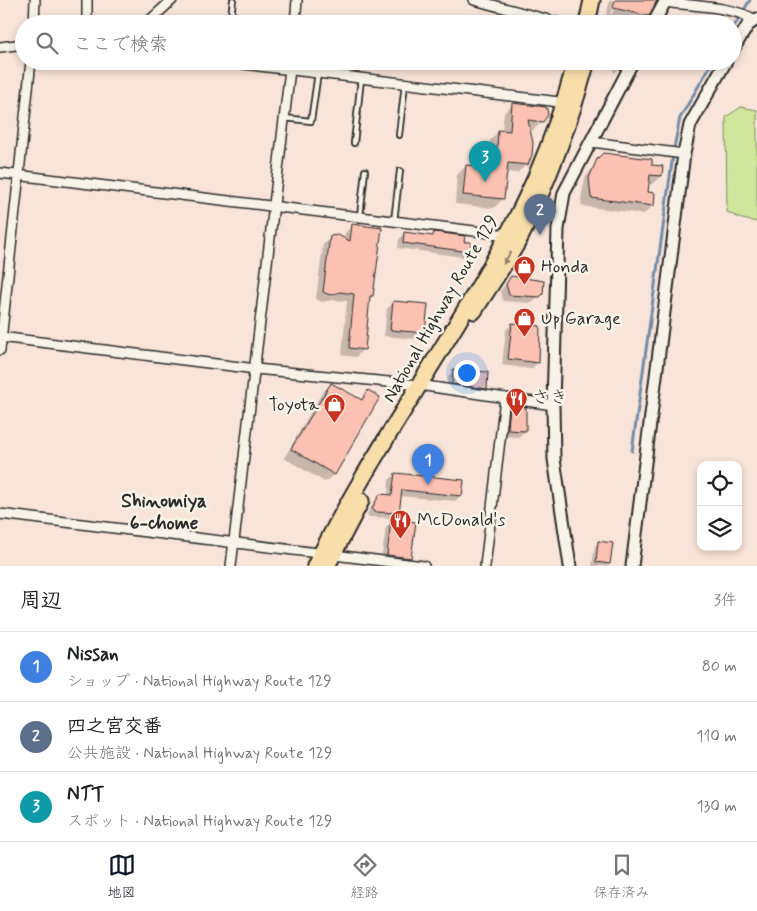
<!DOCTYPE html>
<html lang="ja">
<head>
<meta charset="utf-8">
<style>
  :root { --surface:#fff; --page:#f2f2f2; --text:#202124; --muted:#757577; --line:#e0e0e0; --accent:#111827 }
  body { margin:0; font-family:Mynerve,"Klee One",sans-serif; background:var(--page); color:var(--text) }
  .controls { position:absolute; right:15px; bottom:15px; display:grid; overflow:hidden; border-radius:10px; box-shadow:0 2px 8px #0003 }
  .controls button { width:45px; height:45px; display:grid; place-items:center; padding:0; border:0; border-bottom:1px solid var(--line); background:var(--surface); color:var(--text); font:25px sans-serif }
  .you { position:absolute; left:466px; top:372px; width:18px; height:18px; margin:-12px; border:4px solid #fff; border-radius:50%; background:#1a73e8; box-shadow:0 0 0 8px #1a73e833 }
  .badge { display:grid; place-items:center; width:32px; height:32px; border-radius:50%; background:var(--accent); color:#fff; font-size:16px; font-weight:700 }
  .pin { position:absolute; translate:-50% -41px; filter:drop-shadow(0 1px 2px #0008) }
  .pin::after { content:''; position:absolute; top:26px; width:18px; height:15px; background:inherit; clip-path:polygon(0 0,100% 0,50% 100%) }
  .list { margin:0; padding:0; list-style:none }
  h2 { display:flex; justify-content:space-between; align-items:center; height:65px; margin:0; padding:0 20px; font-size:21px }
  h2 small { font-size:16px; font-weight:400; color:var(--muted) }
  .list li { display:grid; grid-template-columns:32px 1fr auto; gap:15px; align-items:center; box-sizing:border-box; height:70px; padding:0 20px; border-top:1px solid var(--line) }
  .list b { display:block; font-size:19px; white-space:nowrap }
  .list p { margin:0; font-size:16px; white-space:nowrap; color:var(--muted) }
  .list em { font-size:16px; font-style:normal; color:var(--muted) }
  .icon { flex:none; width:28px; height:28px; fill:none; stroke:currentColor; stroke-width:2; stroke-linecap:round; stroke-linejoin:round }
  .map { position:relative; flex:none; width:757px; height:566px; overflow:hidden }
  .search { position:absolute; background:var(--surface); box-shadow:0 2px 8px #0003; left:15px; right:15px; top:15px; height:55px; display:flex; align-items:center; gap:12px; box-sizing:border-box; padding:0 18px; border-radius:28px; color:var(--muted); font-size:19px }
  .sheet { height:275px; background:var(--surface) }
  nav { display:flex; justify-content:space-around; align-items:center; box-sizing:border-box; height:70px; border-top:1px solid var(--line); background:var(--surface); font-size:14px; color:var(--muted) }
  nav a { display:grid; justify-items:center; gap:2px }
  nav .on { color:var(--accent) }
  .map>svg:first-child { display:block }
  .green { fill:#cfe79c; stroke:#7d8964 }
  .shadow { fill:#0003 }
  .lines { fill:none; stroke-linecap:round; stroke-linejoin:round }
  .stream { stroke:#728ca8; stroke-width:3 }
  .building { fill:#fbc1b2; stroke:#2b2b2b }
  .service-casing { stroke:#2b2b2b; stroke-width:8 }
  .minor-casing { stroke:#2b2b2b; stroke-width:12 }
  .tertiary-casing { stroke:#2b2b2b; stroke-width:15 }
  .trunk-casing { stroke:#2b2b2b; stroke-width:19 }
  .service { stroke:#f7f3e8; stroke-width:4.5 }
  .minor { stroke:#f7f3e8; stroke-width:9 }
  .tertiary { stroke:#f7f3e8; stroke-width:11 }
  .trunk { stroke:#f8deab; stroke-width:15 }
  .oneway { fill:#92846b }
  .labels { text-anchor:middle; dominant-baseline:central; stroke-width:5; stroke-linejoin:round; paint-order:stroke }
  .poi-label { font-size:18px; fill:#2b2b2b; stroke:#f7f3e8; text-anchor:start }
  .street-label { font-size:18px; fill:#2b2b2b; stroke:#f7f3e8 }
  .neighbourhood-label { font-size:19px; font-weight:bold; fill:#2b2b2b; stroke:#f7f3e8 }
</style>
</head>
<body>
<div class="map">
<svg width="757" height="566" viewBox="0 0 757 566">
  <rect width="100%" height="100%" fill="#f8e4d8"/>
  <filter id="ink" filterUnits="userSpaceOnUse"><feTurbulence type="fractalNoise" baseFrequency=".02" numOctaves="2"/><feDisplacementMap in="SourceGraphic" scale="10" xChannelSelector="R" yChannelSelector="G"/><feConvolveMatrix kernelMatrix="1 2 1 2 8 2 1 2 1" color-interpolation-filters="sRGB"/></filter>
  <g filter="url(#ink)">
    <polygon class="green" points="741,107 757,110 757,222 742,219 727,212 726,117"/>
    <g class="shadow">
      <polygon points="610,0 614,0 610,14 612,14 616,0 657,0 648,15 640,23 606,16"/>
      <polygon points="617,61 623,61 615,73 613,72"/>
      <polygon points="513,104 542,122 532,131 529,130 527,164 517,173 506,172 503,199 494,208 455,204 457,175 466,166 488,168 490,140 499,131 502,132 504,113"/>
      <polygon points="604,154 651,166 661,176 652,184 648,184 646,194 653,205 644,214 582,206 581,199 585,178"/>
      <polygon points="352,226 372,296 368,300 363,349 356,357 342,355 347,301 332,300 322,302 316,299 323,245 331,237 344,239 345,233"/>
      <polygon points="405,234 431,237 434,234 463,243 469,251 463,257 398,248 399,239"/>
      <polygon points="511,278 541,294 532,303 503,301 500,291"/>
      <polygon points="393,303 424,333 418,339 384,336 387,309"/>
      <polygon points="512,324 537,363 531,369 502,365 506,330"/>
      <polygon points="454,370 485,388 479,395 446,390 448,376"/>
      <polygon points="331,384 360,400 368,391 334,474 325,482 284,458 322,393"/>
      <polygon points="511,407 525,431 518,437 502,436 504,413"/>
      <polygon points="395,475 461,495 455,501 400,496 398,512 392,518 369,517 367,514 375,501 381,495 388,496 389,480"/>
      <polygon points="392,521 410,558 404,564 381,561 386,527"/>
      <polygon points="599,542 609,563 606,566 592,566 595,546"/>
    </g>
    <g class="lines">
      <g class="stream">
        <polyline points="733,28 750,0"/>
        <polyline points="674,148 680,118 713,61"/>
        <polyline points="632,451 673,155"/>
      </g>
    </g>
    <g class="building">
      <polygon points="615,0 657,0 649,16 613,8"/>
      <polygon points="512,103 546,107 547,109 548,115 543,122 528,120 533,143 532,155 528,165 508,163 504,199 463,195 466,165 496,168 498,130 510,131"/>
      <polygon points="603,153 652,159 652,165 663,166 662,176 650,175 648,192 655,193 654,206 591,198 589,178 597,159"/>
      <polygon points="352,224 382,228 373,296 370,296 365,350 349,348 354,294 340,292 330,295 323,292 330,236 338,235 350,241"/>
      <polygon points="404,232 433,236 434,232 465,236 464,242 471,242 470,252 403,243"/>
      <polygon points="511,276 544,281 543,294 540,297 509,295 506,284"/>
      <polygon points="393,301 428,304 425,333 390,330"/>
      <polygon points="512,323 540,326 539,363 508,359"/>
      <polygon points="453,369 488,372 487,389 452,384"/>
      <polygon points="331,383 362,400 368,390 380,397 335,475 291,449"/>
      <polygon points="510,406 526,407 526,431 508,430"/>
      <polygon points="395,473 464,480 462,496 402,490 399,513 375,512 372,508 380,494 392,495"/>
      <polygon points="391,519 416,522 411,558 387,555"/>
      <polygon points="598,541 613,543 610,564 596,562"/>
    </g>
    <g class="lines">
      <defs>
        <g id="service">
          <polyline points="230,24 233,0"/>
          <polyline points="284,118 311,121 318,73"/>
          <polyline points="399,135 405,84"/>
          <polyline points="354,143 361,79"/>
          <polyline points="360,216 365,171"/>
          <polyline points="394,221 400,171"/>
        </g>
        <g id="minor">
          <polyline points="87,0 87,24"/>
          <polyline points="474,0 564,24"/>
          <path d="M665 2C691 6 733 6 755 20"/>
          <polyline points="34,24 35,0"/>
          <polyline points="146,24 172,0"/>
          <polyline points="295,24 297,0"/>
          <polyline points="0,47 24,44"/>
          <polyline points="218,61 568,103"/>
          <polyline points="592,142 684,154"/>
          <polyline points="0,173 507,235"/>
          <polyline points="0,337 256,369 419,385 553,405"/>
          <polyline points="0,350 31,61"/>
          <polyline points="0,514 424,566"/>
          <polyline points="231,566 291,61"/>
          <polyline points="485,566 505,398"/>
        </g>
        <g id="tertiary">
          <polyline points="653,24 666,0"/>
          <polyline points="733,49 748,25 757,19"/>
          <polyline points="570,566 554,459 553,405 558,229 564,193 633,61"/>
          <polyline points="632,566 684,154 690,125 726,61"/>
        </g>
        <g id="trunk">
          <polyline points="587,24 592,0"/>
          <path d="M474 311C489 287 507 262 521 236 549 180 570 122 587 61"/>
          <path d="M315 566C380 433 474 314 535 179 552 140 565 102 576 61"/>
          <polyline points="327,566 361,501"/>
        </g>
      </defs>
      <use href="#service" class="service-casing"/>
      <use href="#minor" class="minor-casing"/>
      <use href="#tertiary" class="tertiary-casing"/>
      <use href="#trunk" class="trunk-casing"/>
      <use href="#service" class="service"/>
      <use href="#minor" class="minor"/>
      <use href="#tertiary" class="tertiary"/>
      <use href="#trunk" class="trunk"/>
    </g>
    <defs><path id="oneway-solid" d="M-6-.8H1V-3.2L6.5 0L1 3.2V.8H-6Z" transform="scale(1.25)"/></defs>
    <use class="oneway" href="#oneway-solid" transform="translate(507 258) rotate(122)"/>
  </g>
  <defs>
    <symbol id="shop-pin" viewBox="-11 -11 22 30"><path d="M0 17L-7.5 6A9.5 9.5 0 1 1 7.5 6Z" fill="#c8321e" stroke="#f7f3e8"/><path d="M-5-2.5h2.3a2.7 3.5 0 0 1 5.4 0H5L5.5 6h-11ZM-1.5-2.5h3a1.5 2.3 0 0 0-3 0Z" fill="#fff"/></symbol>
    <symbol id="restaurant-pin" viewBox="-11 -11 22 30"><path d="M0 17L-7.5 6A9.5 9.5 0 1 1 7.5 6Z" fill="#c8321e" stroke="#f7f3e8"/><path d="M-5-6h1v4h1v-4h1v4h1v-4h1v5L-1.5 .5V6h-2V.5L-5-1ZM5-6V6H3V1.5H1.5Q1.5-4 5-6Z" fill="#fff"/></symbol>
  </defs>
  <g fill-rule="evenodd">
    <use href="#shop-pin" x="512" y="254" width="25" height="34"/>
    <use href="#shop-pin" x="512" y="306" width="25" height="34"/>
    <use href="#restaurant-pin" x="504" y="386" width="25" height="34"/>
    <use href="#shop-pin" x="322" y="392" width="25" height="34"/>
    <use href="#restaurant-pin" x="388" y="508" width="25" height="34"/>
  </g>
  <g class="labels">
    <g class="poi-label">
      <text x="541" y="267">Honda</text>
      <text x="541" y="319">Up Garage</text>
      <text x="532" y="398">さき</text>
      <text x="319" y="405" text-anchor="end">Toyota</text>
      <text x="417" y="520">McDonald's</text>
    </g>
    <g class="street-label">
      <text transform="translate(441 309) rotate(-60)">National Highway Route 129</text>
    </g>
    <g class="neighbourhood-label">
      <text x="164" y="501">Shinomiya<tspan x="164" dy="22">6-chome</tspan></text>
    </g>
  </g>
</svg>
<div class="controls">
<button><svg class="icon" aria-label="locate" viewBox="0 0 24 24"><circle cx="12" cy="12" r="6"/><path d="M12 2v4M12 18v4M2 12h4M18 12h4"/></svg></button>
<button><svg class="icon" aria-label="layers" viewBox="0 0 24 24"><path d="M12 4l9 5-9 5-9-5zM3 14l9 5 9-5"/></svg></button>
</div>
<div class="you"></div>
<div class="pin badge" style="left:428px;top:485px;background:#3f7fe0">1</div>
<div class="pin badge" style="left:540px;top:235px;background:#5c6f8a">2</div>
<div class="pin badge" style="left:485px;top:182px;background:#0f9aa8">3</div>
<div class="search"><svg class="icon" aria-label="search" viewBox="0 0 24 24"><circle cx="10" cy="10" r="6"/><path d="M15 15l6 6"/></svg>ここで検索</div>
</div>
<section class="sheet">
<h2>周辺<small>3件</small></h2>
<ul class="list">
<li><span class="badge" style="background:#3f7fe0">1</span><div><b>Nissan</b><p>ショップ · National Highway Route 129</p></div><em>80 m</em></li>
<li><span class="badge" style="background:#5c6f8a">2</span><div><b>四之宮交番</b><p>公共施設 · National Highway Route 129</p></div><em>110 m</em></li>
<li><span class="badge" style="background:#0f9aa8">3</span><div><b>NTT</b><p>スポット · National Highway Route 129</p></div><em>130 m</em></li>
</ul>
</section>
<nav>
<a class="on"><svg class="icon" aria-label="map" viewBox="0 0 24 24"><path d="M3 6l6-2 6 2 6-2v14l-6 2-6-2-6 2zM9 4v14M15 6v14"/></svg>地図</a>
<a><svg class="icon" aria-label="directions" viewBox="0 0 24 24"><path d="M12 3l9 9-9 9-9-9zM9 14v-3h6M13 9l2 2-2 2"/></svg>経路</a>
<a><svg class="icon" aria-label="saved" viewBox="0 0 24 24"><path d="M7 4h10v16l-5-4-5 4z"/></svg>保存済み</a>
</nav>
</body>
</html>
